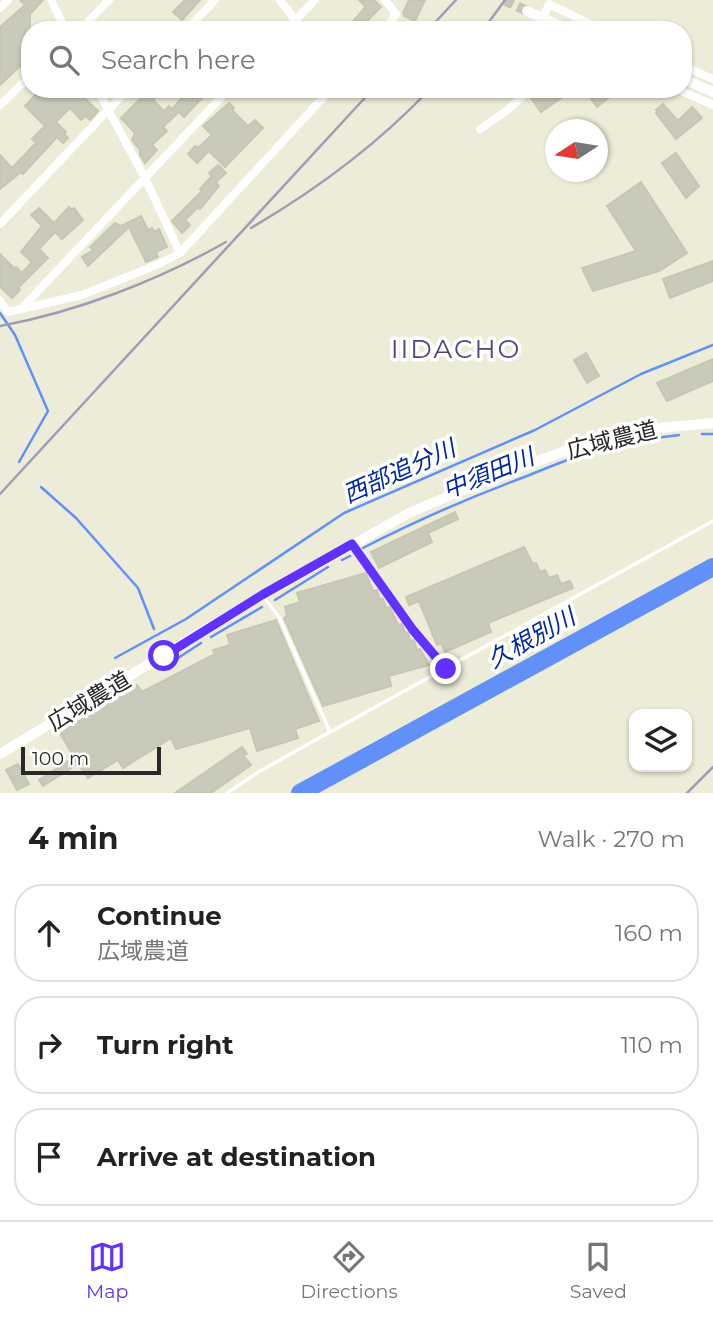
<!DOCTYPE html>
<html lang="en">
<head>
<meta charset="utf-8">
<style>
  :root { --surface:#fff; --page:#f2f2f2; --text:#222; --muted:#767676; --line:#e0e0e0; --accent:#6132ff }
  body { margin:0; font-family:Montserrat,"Noto Sans JP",sans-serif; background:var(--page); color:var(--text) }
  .controls { position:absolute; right:21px; bottom:21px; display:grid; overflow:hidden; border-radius:14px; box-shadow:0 2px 5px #0004 }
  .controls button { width:63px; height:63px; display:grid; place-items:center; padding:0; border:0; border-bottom:2px solid var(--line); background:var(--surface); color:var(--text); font:35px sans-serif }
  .compass { position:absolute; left:545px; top:119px; width:63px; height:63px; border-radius:50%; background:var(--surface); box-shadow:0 2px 5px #0004; rotate:258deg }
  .scale { position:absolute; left:21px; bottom:18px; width:140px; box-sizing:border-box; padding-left:7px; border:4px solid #282828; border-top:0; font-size:19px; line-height:24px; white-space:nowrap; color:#282828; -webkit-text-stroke:5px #fff; paint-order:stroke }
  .stop { position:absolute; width:21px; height:21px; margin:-16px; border:5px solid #6132ff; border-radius:50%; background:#fff }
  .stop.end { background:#6132ff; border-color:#fff; box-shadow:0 2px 7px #0008 }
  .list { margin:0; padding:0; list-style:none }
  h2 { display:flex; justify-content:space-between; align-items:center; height:91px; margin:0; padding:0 28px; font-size:30px }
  h2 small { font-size:23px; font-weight:400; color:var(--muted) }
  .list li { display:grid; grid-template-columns:46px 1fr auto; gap:21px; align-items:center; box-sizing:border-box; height:98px; margin:0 14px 14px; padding:0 14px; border:2px solid var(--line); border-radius:28px }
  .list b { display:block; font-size:26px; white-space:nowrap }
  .list p { margin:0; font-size:23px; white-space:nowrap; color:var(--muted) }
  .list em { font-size:23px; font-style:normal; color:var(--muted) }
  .icon { flex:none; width:38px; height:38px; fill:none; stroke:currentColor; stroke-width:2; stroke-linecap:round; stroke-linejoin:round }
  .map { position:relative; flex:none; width:713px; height:793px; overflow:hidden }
  .search { position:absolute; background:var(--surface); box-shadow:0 2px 5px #0004; left:21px; right:21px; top:21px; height:77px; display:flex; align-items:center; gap:18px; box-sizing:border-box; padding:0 24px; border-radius:28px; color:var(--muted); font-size:26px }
  .sheet { height:427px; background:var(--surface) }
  nav { display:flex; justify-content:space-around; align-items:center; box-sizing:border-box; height:98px; border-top:2px solid var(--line); background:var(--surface); font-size:19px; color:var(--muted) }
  nav a { display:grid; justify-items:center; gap:4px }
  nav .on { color:var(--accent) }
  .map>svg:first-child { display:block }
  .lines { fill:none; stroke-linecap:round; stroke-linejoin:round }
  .stream { stroke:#6191f8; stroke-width:2.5 }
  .river { stroke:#6191f8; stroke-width:18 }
  .building { fill:#cacabb; stroke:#c6c7b2; stroke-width:2 }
  .secondary-tunnel { stroke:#c5c5b5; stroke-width:10; stroke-dasharray:10 5; stroke-linecap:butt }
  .service { stroke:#fff; stroke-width:3.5 }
  .minor { stroke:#fff; stroke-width:8 }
  .tertiary { stroke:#fff; stroke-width:10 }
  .secondary { stroke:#fff; stroke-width:10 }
  .rail { stroke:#a29bb4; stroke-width:2.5 }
  .route { stroke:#6132ff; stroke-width:9 }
  .labels { text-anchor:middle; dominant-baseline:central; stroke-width:7; stroke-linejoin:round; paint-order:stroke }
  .street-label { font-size:23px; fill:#282828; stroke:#fff }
  .water-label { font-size:24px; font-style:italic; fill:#0229a2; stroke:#fff }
  .quarter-label { font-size:26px; letter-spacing:2px; fill:#52457c; stroke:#fff }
</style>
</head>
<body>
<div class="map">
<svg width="713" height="793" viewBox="0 0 713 793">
  <rect width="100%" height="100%" fill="#ececd8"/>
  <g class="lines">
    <g class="stream">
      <polyline points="0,313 15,335 48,411 19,462"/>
      <polyline points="702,434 713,434"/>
      <polyline points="648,439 679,435"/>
      <polyline points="41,487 76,518 138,588 154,629"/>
      <path d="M363 548C417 520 471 497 527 476 561 462 594 449 630 441"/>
      <polyline points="342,560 350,556"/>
      <polyline points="275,600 328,567"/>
      <polyline points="211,637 262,607"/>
      <polyline points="115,658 186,619 344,513 535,430 641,374 713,345"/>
      <polyline points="170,661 172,662 201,643"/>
    </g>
    <polyline class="river" points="300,793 713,567"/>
  </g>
  <g class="building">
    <polygon points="20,0 43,0 30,14 30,60 22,68 20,66 0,85 0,27 25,5"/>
    <polygon points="185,0 200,0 182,20 173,12"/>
    <polygon points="359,0 374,0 381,7 368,20 370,23 364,30 345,30 364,9 365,6"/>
    <polygon points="409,0 425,0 415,21 404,16 403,13"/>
    <polygon points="41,89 83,89 79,93 98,111 90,120 86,116 81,120 70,108 56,122 66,132 64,134 68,138 63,143 57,137 23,174 21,172 0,189 0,155 12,168 36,143 32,139 45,126 25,106"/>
    <polygon points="150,89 164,89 153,100 164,111 169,106 172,109 190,89 195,89 203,97 184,117 179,112 163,127 167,131 152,145 157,150 145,163 140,155 140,150 132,140 135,133 121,118"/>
    <polygon points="542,89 555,89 561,98 541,112 531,98"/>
    <polygon points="584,89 606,89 612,95 597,107"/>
    <polygon points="229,103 234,108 232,110 248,126 255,120 263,128 225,167 209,151 197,163 188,154 195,146 198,148 212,135 203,126"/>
    <polygon points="663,104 678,121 692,107 702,118 676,139 656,113 658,111 656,110"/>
    <polygon points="676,153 699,186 686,198 662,163"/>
    <polygon points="218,165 226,173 216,182 219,186 200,209 198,207 185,220 190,225 182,233 172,221 202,191 200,189 212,176 209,173"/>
    <polygon points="641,182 687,253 659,271 593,291 582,268 636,251 607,206"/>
    <polygon points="69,207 72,210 74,208 83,220 62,239 55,232 39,249 48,258 18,288 20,290 12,298 0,287 0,254 15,269 16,267 22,273 32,262 21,252 42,226 31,215 39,208 54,223"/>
    <polygon points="141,216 148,230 152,228 154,232 159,229 167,247 156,252 158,257 146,262 129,227 88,266 82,257 93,250 90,247 115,223 121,226"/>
    <polygon points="713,261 713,281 670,298 663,279"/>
    <polygon points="586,353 599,376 587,383 574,360"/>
    <polygon points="713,359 713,381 667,401 657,383"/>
    <polygon points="455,512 458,519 428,533 432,542 379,568 371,552"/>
    <polygon points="524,547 533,564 536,563 540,572 545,570 549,578 557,575 561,584 570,581 573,588 488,623 491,632 445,652 441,643 437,645 419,601 409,605 406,597"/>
    <polygon points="366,573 373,591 377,590 380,600 383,599 386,608 390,607 398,625 402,624 405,633 408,632 410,641 414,640 417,650 420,649 429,665 389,676 391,686 323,706 284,618 287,616 285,607 300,602 297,593"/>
    <polygon points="276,620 319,721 295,729 298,738 257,751 250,728 176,749 171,738 123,768 118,760 88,778 78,764 43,786 39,780 74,757 60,733 137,685 142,692 215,654 213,650 230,645 227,635"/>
    <polygon points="242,747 247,754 243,755 251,765 211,793 175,793"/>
    <polygon points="18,764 29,784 17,790 6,770"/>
  </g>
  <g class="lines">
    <polyline class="secondary-tunnel" points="504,0 527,11"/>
    <g class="service">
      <polyline points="355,547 413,630 446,669"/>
      <polyline points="263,596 279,617 330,732"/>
      <polyline points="227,793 260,771 330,732 713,521"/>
    </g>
    <g class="minor">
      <polyline points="51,0 66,30"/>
      <polyline points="280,0 295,20"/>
      <polyline points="0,8 8,0"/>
      <polyline points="80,30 109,0"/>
      <polyline points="186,30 215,0"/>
      <polyline points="286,30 315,0"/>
      <polyline points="385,30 396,14 385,0"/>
      <polyline points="538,30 549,4 603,30"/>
      <polyline points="683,66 713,79"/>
      <polyline points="97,89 145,178 180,253"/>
      <polyline points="677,89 713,105"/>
      <polyline points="0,105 30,76"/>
      <polyline points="480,129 505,112 531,89"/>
      <polyline points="0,224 128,89"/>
      <polyline points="0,301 8,312 82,295 159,264 180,253 331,89"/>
      <polyline points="21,309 229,89"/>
    </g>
    <polyline class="tertiary" points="0,754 263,595 409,513 491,478 598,439 636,430 713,423"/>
    <g class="secondary">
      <polyline points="527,11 570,30"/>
      <polyline points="683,79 713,92"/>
    </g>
    <g class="rail">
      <polyline points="428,30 456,0"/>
      <polyline points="483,30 505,0"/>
      <path d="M251 228C316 190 378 144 430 89"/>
      <path d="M0 326C77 312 159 280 226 242"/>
      <polyline points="0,494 373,89"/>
      <polyline points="687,793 713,767"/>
    </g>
  </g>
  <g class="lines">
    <polyline class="route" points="164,656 262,595 352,544 413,630 446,669"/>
  </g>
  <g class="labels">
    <g class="street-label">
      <text transform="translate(612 440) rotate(-14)">広域農道</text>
      <text transform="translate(89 701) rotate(-31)">広域農道</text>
    </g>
    <g class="water-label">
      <text transform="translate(399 471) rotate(-24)">西部追分川</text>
      <text transform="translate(488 473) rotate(-22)">中須田川</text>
      <text transform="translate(531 638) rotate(-29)">久根別川</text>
    </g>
    <g class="quarter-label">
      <text x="456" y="349">IIDACHO</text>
    </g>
  </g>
</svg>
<div class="controls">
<button><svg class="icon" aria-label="layers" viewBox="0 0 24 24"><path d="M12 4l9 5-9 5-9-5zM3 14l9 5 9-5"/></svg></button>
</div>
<svg class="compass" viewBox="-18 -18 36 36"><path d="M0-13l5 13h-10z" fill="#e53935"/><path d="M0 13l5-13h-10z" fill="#767676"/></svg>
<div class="scale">100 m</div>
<div class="stop" style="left:164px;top:656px"></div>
<div class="stop end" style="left:446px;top:669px"></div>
<div class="search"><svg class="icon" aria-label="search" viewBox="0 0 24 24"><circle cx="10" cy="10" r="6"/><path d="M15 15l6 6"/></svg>Search here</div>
</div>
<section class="sheet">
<h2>4 min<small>Walk · 270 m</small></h2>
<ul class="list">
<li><svg class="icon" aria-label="ahead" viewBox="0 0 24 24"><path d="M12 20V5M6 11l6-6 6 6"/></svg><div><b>Continue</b><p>広域農道</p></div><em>160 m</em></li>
<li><svg class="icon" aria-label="right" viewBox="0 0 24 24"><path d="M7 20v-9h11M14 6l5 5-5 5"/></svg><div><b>Turn right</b></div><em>110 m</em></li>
<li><svg class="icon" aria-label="arrive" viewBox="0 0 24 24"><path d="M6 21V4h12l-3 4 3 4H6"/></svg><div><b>Arrive at destination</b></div></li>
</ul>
</section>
<nav>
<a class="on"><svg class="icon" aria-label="map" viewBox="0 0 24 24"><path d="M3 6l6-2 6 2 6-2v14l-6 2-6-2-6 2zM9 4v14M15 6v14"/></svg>Map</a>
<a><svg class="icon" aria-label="directions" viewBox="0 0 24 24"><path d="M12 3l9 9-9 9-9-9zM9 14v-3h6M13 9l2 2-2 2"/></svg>Directions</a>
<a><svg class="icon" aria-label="saved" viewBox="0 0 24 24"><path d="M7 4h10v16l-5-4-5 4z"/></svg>Saved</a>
</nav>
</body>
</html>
